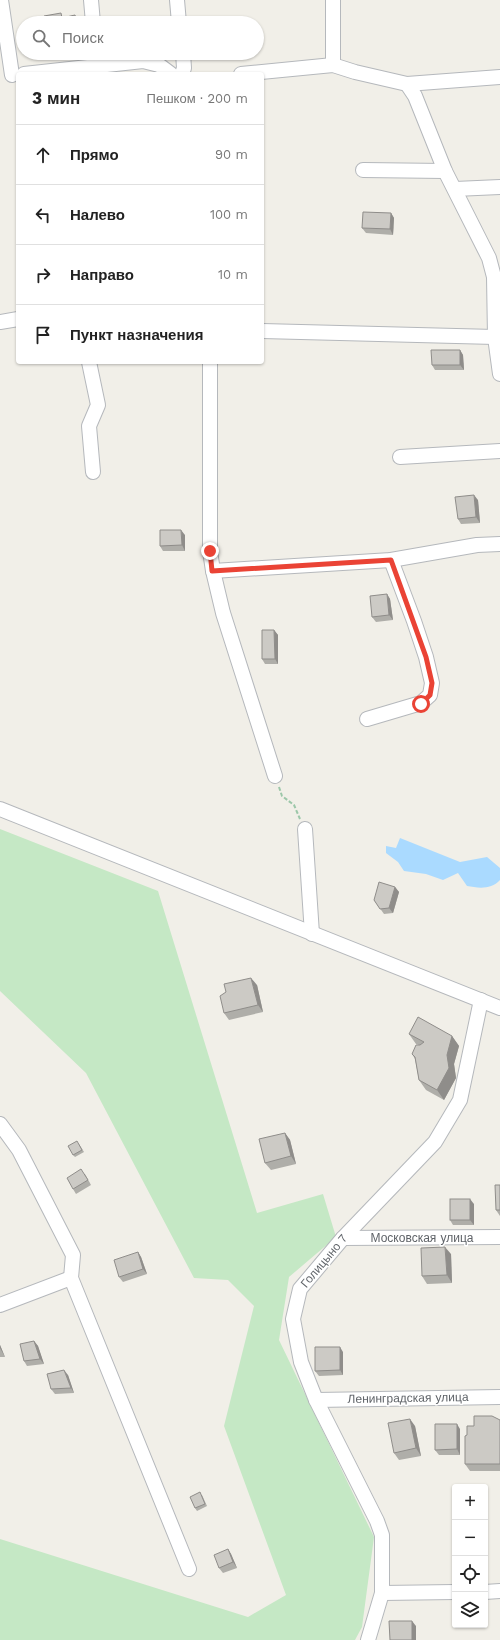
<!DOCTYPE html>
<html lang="ru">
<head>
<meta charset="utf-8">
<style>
  :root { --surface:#fff; --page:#f6f6f6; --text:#222; --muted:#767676; --line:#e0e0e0 }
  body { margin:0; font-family:"Work Sans",sans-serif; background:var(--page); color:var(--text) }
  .controls { position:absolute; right:12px; bottom:12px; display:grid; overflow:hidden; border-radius:4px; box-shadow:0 1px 3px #0004 }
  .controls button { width:36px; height:36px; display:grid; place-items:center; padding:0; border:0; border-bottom:1px solid var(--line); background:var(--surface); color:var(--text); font:20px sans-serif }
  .stop { position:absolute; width:12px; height:12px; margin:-9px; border:3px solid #ea4335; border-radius:50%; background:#fff }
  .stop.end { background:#ea4335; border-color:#fff; box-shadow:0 1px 4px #0008 }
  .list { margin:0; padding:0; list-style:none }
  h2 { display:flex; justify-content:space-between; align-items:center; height:52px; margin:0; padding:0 16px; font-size:17px }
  h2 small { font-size:13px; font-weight:400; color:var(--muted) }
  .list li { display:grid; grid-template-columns:26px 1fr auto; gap:12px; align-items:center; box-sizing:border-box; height:60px; padding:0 16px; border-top:1px solid var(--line) }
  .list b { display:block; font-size:15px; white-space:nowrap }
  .list em { font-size:13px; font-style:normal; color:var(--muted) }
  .icon { flex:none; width:22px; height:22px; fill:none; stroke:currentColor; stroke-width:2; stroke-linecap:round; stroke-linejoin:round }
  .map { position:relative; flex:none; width:500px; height:1640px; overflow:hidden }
  .search { position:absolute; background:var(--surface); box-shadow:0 1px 3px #0004; left:16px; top:16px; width:248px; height:44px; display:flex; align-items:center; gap:10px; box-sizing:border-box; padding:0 14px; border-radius:22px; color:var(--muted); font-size:15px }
  .panel { position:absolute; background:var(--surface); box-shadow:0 1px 3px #0004; left:16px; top:72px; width:248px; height:292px; border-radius:4px }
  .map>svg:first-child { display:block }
  .green { fill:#c5e8c5 }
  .water { fill:#aadaff }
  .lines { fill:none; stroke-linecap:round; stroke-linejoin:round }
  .minor-casing { stroke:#b5b8bc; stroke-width:16 }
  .path { stroke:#9cc7a9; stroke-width:2; stroke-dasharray:4 2; stroke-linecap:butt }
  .minor { stroke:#fff; stroke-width:14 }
  .wall { fill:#afaea9 }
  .shaded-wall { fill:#8f8d8a }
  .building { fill:#cccac5; stroke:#8f8d8a }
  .route { stroke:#ea4335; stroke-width:5 }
  .labels { text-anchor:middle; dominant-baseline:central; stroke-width:3; stroke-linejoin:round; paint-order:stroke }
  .street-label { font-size:12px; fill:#5f6368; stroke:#fff }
</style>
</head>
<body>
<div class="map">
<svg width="500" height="1640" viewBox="0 0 500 1640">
  <rect width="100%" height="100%" fill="#f1efe8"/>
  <polygon class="green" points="0,829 158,891 257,1213 323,1194 336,1237 289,1277 279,1340 374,1537 362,1627 355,1640 0,1640 0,1539 248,1617 286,1595 224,1426 254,1306 228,1280 194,1278 86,1073 0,991"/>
  <path class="water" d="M400 838 460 862 487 857 500 868V880C491 890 478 888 467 886L458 873 443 880 426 874 404 871 398 862 386 853V846L396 848Z"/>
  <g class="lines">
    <defs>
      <g id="minor">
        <polyline points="1,0 12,75"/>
        <polyline points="91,0 93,23"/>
        <polyline points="177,0 179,23"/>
        <polyline points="96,53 97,67"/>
        <polyline points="333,65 333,0"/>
        <polyline points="24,74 143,61 159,65 171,74"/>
        <polyline points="182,74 184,68 183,53"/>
        <polyline points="241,74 333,65 355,72 407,84 500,77"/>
        <polyline points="407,84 415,96 445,171 489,258 494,277 495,337 500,374"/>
        <polyline points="363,170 445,171"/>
        <polyline points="455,189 500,187"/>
        <polyline points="0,322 18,319"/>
        <polyline points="262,331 495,337"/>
        <polyline points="89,362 98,405 89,426 93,472"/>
        <polyline points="210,362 210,551 213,571 223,613 275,776"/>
        <polyline points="400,457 500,451"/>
        <polyline points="213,571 391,560 477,545 500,544"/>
        <polyline points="367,719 421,703 430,695 432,683 426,657 414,621 391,560"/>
        <polyline points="0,809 500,1008"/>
        <polyline points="305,829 312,934"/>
        <polyline points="0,1124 19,1150 73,1255 71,1278 189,1569"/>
        <polyline points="343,1238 500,1237"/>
        <polyline points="0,1305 71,1278"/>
        <polyline points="316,1400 500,1397"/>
        <polyline points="485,1592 500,1591"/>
        <polyline points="382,1593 455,1592"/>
        <polyline points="368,1640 382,1593 382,1535 377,1521 316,1400 301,1362 293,1319 300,1289 343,1238 435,1142 460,1100 481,1000"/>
      </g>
    </defs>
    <use href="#minor" class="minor-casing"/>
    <polyline class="path" points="279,787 282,796 294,805 300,819"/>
    <use href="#minor" class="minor"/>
  </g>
  <g class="wall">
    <polygon points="391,213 394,218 393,235 366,233 362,228"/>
    <polygon points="460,350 463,355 464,370 435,370 432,365"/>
    <polygon points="478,500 480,523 461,524 458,519"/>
    <polygon points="185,535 185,551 163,551 160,546"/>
    <polygon points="387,594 390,599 393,620 376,622 372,617"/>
    <polygon points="274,630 278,635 278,664 265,664 262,659"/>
    <polygon points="395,887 399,892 393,913 384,914 374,900"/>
    <polygon points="257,985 263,1012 229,1020 224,1013"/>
    <polygon points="409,1034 452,1036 459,1046 454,1064 456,1078 444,1100 426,1090 419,1080 415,1059 412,1054 419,1045 416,1044"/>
    <polygon points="285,1133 290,1140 296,1164 271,1170 265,1163"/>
    <polygon points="79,1144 84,1152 75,1157 73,1155"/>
    <polygon points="85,1174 91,1185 76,1194 73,1189"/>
    <polygon points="500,1185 500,1216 496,1210"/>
    <polygon points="474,1204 474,1225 453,1225 450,1220"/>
    <polygon points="138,1252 141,1257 147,1274 123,1282 119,1277"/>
    <polygon points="451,1254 452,1283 427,1284 422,1276"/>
    <polygon points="34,1341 38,1346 44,1364 27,1366 24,1361"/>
    <polygon points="0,1345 5,1357 0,1357"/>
    <polygon points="343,1352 343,1375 319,1376 315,1371"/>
    <polygon points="68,1375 74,1393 55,1394 51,1389"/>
    <polygon points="500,1420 500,1471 470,1471 465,1464 467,1435 474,1426"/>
    <polygon points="415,1426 421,1456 399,1460 394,1453"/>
    <polygon points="460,1429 460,1455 439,1455 435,1450"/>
    <polygon points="202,1495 207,1506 197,1511 195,1508"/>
    <polygon points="228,1549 231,1554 237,1568 223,1573 219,1568"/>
  </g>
  <g class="shaded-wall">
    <polygon points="75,15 80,23 76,23"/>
    <polygon points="391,213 394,218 393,235 390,229"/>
    <polygon points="460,350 463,355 464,370 460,365"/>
    <polygon points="474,495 478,500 480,523 476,517"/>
    <polygon points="181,530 185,535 185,551 182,545"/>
    <polygon points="387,594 390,599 393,620 389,615"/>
    <polygon points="274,630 278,635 278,664 275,659"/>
    <polygon points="395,887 399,892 393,913 389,908"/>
    <polygon points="251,978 257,985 263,1012 258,1005"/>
    <polygon points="452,1036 459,1046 454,1064 456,1078 444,1100 437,1090"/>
    <polygon points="285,1133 290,1140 296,1164 291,1156"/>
    <polygon points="470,1199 474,1204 474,1225 470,1220"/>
    <polygon points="445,1247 451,1254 452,1283 447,1275"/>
    <polygon points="138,1252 141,1257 147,1274 143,1269"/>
    <polygon points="34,1341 38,1346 44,1364 40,1359"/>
    <polygon points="0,1345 5,1357 0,1348"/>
    <polygon points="340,1347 343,1352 343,1375 340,1370"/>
    <polygon points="64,1370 68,1375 74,1393 71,1388"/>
    <polygon points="410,1419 415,1426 421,1456 416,1448"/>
    <polygon points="457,1424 460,1429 460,1455 457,1449"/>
    <polygon points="228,1549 231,1554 237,1568 233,1562"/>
    <polygon points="412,1621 416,1626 416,1640 412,1640"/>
  </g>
  <g class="building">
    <polygon points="61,13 62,18 75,15 76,23 45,23 44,16"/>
    <polygon points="363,212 391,213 390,229 362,228"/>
    <polygon points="431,350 460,350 460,365 432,365"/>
    <polygon points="474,495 476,517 458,519 455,497"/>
    <polygon points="160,530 181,530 182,545 160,546"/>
    <polygon points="387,594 389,615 372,617 370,596"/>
    <polygon points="262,630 274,630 275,659 262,659"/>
    <polygon points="379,882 395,887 389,908 380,909 374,900"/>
    <polygon points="251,978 258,1005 224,1013 220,996 226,992 224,984"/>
    <polygon points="418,1017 452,1036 447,1055 449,1068 437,1090 419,1080 415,1057 412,1054 416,1045 420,1045 424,1042 409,1034"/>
    <polygon points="285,1133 291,1156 265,1163 259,1139"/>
    <polygon points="77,1141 82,1150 73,1155 68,1146"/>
    <polygon points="81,1169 88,1180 73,1189 67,1178"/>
    <polygon points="495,1185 500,1185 500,1210 496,1210"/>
    <rect x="450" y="1199" width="20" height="21"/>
    <polygon points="445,1247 447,1275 422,1276 421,1248"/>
    <polygon points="138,1252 143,1269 119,1277 114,1260"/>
    <polygon points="34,1341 40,1359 24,1361 20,1344"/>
    <polygon points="315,1347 340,1347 340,1370 315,1371"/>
    <polygon points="64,1370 71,1388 51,1389 47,1374"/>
    <polygon points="474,1416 492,1416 500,1420 500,1464 465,1464 465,1436 467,1435 467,1426 474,1426"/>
    <polygon points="410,1419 416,1448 394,1453 388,1423"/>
    <polygon points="435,1424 457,1424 457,1449 435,1450"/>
    <polygon points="200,1492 205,1504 195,1508 190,1497"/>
    <polygon points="228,1549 233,1562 219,1568 214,1555"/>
    <polygon points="389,1621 412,1621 412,1640 390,1640"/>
  </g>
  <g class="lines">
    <polyline class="route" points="210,551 212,571 391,560 426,657 432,683 430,695 421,704"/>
  </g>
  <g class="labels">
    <g class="street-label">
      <text x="422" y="1238">Московская улица</text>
      <text transform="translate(324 1261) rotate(-50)">Голицыно 7</text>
      <text transform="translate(408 1398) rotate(-1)">Ленинградская улица</text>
    </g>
  </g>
</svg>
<div class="controls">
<button>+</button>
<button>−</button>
<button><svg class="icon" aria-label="locate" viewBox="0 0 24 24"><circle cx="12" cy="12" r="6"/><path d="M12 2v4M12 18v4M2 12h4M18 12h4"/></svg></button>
<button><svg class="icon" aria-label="layers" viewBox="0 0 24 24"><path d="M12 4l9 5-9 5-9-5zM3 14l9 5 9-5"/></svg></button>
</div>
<div class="stop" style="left:421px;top:704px"></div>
<div class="stop end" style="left:210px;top:551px"></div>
<div class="search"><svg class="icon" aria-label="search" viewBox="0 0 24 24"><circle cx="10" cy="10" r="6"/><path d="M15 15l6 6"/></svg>Поиск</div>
<section class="panel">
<h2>3 мин<small>Пешком · 200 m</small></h2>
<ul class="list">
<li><svg class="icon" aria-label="ahead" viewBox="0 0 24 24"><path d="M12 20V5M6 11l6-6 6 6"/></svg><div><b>Прямо</b></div><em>90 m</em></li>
<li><svg class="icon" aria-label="left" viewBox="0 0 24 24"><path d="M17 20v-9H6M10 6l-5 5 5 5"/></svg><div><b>Налево</b></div><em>100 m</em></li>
<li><svg class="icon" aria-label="right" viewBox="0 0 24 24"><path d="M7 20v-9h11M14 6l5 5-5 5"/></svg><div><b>Направо</b></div><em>10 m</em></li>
<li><svg class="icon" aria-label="arrive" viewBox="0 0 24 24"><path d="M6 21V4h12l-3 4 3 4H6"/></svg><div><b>Пункт назначения</b></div></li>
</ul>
</section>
</div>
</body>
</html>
